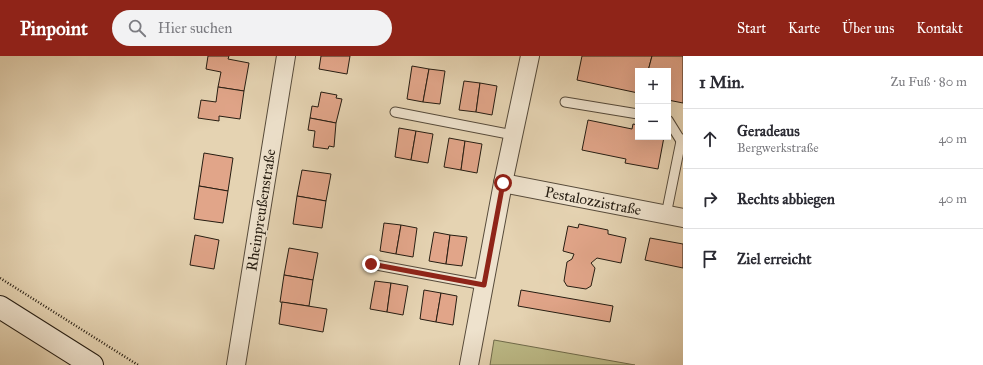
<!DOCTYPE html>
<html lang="de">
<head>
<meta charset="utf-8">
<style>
  :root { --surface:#fff; --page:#f2f2f3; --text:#2b2b33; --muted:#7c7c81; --line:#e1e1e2; --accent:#8f2418 }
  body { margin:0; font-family:"IM FELL Great Primer",serif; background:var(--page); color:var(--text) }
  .controls { position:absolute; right:12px; top:12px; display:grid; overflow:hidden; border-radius:0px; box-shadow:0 4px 16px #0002 }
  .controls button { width:36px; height:36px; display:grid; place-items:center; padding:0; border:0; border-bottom:1px solid var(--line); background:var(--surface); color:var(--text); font:20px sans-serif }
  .stop { position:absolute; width:12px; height:12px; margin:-9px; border:3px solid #8f2418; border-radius:50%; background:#fff }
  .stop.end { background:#8f2418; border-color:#fff; box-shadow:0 1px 4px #0008 }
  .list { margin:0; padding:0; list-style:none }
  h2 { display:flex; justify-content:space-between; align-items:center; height:52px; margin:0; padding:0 16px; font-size:17px }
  h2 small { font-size:13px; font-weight:400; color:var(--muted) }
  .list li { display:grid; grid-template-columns:26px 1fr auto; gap:12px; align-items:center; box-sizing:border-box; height:60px; padding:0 16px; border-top:1px solid var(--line) }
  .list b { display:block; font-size:15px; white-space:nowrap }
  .list p { margin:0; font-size:13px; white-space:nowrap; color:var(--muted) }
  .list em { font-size:13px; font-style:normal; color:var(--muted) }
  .icon { flex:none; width:22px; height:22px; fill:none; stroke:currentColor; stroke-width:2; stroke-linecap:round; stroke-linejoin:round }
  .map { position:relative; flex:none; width:683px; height:309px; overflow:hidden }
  header { display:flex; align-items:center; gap:24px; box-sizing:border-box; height:56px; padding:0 20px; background:var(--accent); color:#fff }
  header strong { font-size:19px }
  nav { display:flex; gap:22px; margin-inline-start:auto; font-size:14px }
  .search { width:280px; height:36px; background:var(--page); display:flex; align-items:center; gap:10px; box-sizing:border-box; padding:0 14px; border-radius:22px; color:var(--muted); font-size:15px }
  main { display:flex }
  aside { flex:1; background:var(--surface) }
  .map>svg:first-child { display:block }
  .green { fill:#bcba87; stroke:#716c4c }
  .building { fill:#e1a589; stroke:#261d12 }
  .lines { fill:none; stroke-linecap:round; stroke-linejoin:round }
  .lane-casing { stroke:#564a3a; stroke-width:11 }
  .street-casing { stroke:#564a3a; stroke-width:20 }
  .secondary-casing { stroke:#261d12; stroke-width:24 }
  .path { stroke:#261d12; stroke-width:2.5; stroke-dasharray:1 2; stroke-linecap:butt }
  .lane { stroke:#eee2cd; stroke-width:9 }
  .street { stroke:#eee2cd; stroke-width:18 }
  .secondary { stroke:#eee2cd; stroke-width:22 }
  .route { stroke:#8f2418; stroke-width:5 }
  .labels { text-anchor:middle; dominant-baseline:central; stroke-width:3.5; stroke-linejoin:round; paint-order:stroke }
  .street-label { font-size:15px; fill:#261d12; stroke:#eee2cd }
</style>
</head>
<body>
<header>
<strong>Pinpoint</strong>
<div class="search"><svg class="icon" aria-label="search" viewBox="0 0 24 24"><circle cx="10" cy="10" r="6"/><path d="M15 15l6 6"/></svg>Hier suchen</div>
<nav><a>Start</a><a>Karte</a><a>Über uns</a><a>Kontakt</a></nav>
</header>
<main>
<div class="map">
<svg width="683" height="309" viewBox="0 0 683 309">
  <rect width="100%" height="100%" fill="#e5d3b2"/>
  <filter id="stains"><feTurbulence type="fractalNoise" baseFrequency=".005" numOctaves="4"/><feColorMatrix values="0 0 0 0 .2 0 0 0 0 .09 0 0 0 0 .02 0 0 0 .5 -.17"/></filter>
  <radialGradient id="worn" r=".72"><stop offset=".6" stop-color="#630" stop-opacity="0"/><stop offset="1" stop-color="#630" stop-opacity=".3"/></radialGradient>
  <polygon class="green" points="494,284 635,309 490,309"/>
  <g class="building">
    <polygon points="208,0 229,0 228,3 249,7 244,35 218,31 221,16 206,13"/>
    <polygon points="321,0 350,0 347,18 319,13"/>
    <polygon points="582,0 652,0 648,15 638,15 638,37 577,24"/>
    <polygon points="652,0 683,0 683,47 668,44 668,15 648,15"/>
    <polygon points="412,10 429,13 423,46 407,43"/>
    <polygon points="429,13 445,15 440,48 423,46"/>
    <polygon points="464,25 480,27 476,56 459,54"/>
    <polygon points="480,27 497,30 492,59 476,56"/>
    <polygon points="218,31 244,35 240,63 219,60 219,65 198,62 201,44 216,46"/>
    <polygon points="321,36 337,39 336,42 342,43 336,67 310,62 312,50 318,51"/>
    <polygon points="310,62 336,67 334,91 329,90 328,93 313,91 315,75 308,74"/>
    <polygon points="588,64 632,73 633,68 638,69 638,81 664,81 658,113 625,107 626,103 582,94"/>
    <polygon points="399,72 416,75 411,104 395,101"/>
    <polygon points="416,75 433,78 428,107 411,104"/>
    <polygon points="449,82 465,85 461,114 444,111"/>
    <polygon points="465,85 482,88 477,117 461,114"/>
    <polygon points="204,97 233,102 228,135 199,130"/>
    <polygon points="302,114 331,118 326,145 297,140"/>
    <polygon points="199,130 228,135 223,167 194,163"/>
    <polygon points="297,140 326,145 322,172 293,168"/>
    <polygon points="384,167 401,169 396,198 380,195"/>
    <polygon points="579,168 608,174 608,178 626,182 621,207 597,202 591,207 595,212 591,230 586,233 567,230 564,225 567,206 572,203 574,198 563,195 568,170 578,172"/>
    <polygon points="401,169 417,172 413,201 396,198"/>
    <polygon points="434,176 450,179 446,208 429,205"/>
    <polygon points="195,179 219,184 214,213 190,209"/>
    <polygon points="450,179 467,181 462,210 446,208"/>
    <polygon points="650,182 683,188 683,212 645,204"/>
    <polygon points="289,192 318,197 313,224 284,219"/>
    <polygon points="284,219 313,224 309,250 280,246"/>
    <polygon points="375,225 391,227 387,256 370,253"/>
    <polygon points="391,227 408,230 403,259 387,256"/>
    <polygon points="424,234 441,237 436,266 420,263"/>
    <polygon points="521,234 613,250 610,266 518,250"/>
    <polygon points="441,237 457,240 453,269 436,266"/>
    <polygon points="282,246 327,253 323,276 279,268"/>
  </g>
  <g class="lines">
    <defs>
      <g id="lane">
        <polyline points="565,46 638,58"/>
        <polyline points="395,56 513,79"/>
        <polyline points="668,64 681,85"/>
        <polyline points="666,159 681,85 683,83"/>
        <polyline points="371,208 484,229"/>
      </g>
      <g id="street">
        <polyline points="503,127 683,162"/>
        <polyline points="236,309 286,0"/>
        <polyline points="469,309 503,127 530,0"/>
      </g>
      <polyline id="secondary" points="0,251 92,309"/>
    </defs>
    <use href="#lane" class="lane-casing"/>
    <use href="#street" class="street-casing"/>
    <use href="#secondary" class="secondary-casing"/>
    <polyline class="path" points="0,222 138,309"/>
    <use href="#lane" class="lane"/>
    <use href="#street" class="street"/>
    <use href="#secondary" class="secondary"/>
  </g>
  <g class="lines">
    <polyline class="route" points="371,208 484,229 503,127"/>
  </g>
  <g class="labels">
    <g class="street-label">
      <text transform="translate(593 145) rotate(11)">Pestalozzistraße</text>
      <text transform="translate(261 154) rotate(-81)">Rheinpreußenstraße</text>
    </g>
  </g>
  <rect width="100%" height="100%" filter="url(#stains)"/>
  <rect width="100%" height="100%" fill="url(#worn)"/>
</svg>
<div class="controls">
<button>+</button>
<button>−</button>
</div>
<div class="stop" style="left:503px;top:127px"></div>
<div class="stop end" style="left:371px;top:208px"></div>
</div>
<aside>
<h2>1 Min.<small>Zu Fuß · 80 m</small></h2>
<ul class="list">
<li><svg class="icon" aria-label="ahead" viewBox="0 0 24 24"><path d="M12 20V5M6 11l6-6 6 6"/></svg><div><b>Geradeaus</b><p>Bergwerkstraße</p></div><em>40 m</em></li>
<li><svg class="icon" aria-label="right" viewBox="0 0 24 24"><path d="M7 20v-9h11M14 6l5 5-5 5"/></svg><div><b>Rechts abbiegen</b></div><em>40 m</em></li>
<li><svg class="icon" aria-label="arrive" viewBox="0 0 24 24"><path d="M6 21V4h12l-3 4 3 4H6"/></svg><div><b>Ziel erreicht</b></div></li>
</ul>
</aside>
</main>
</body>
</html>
